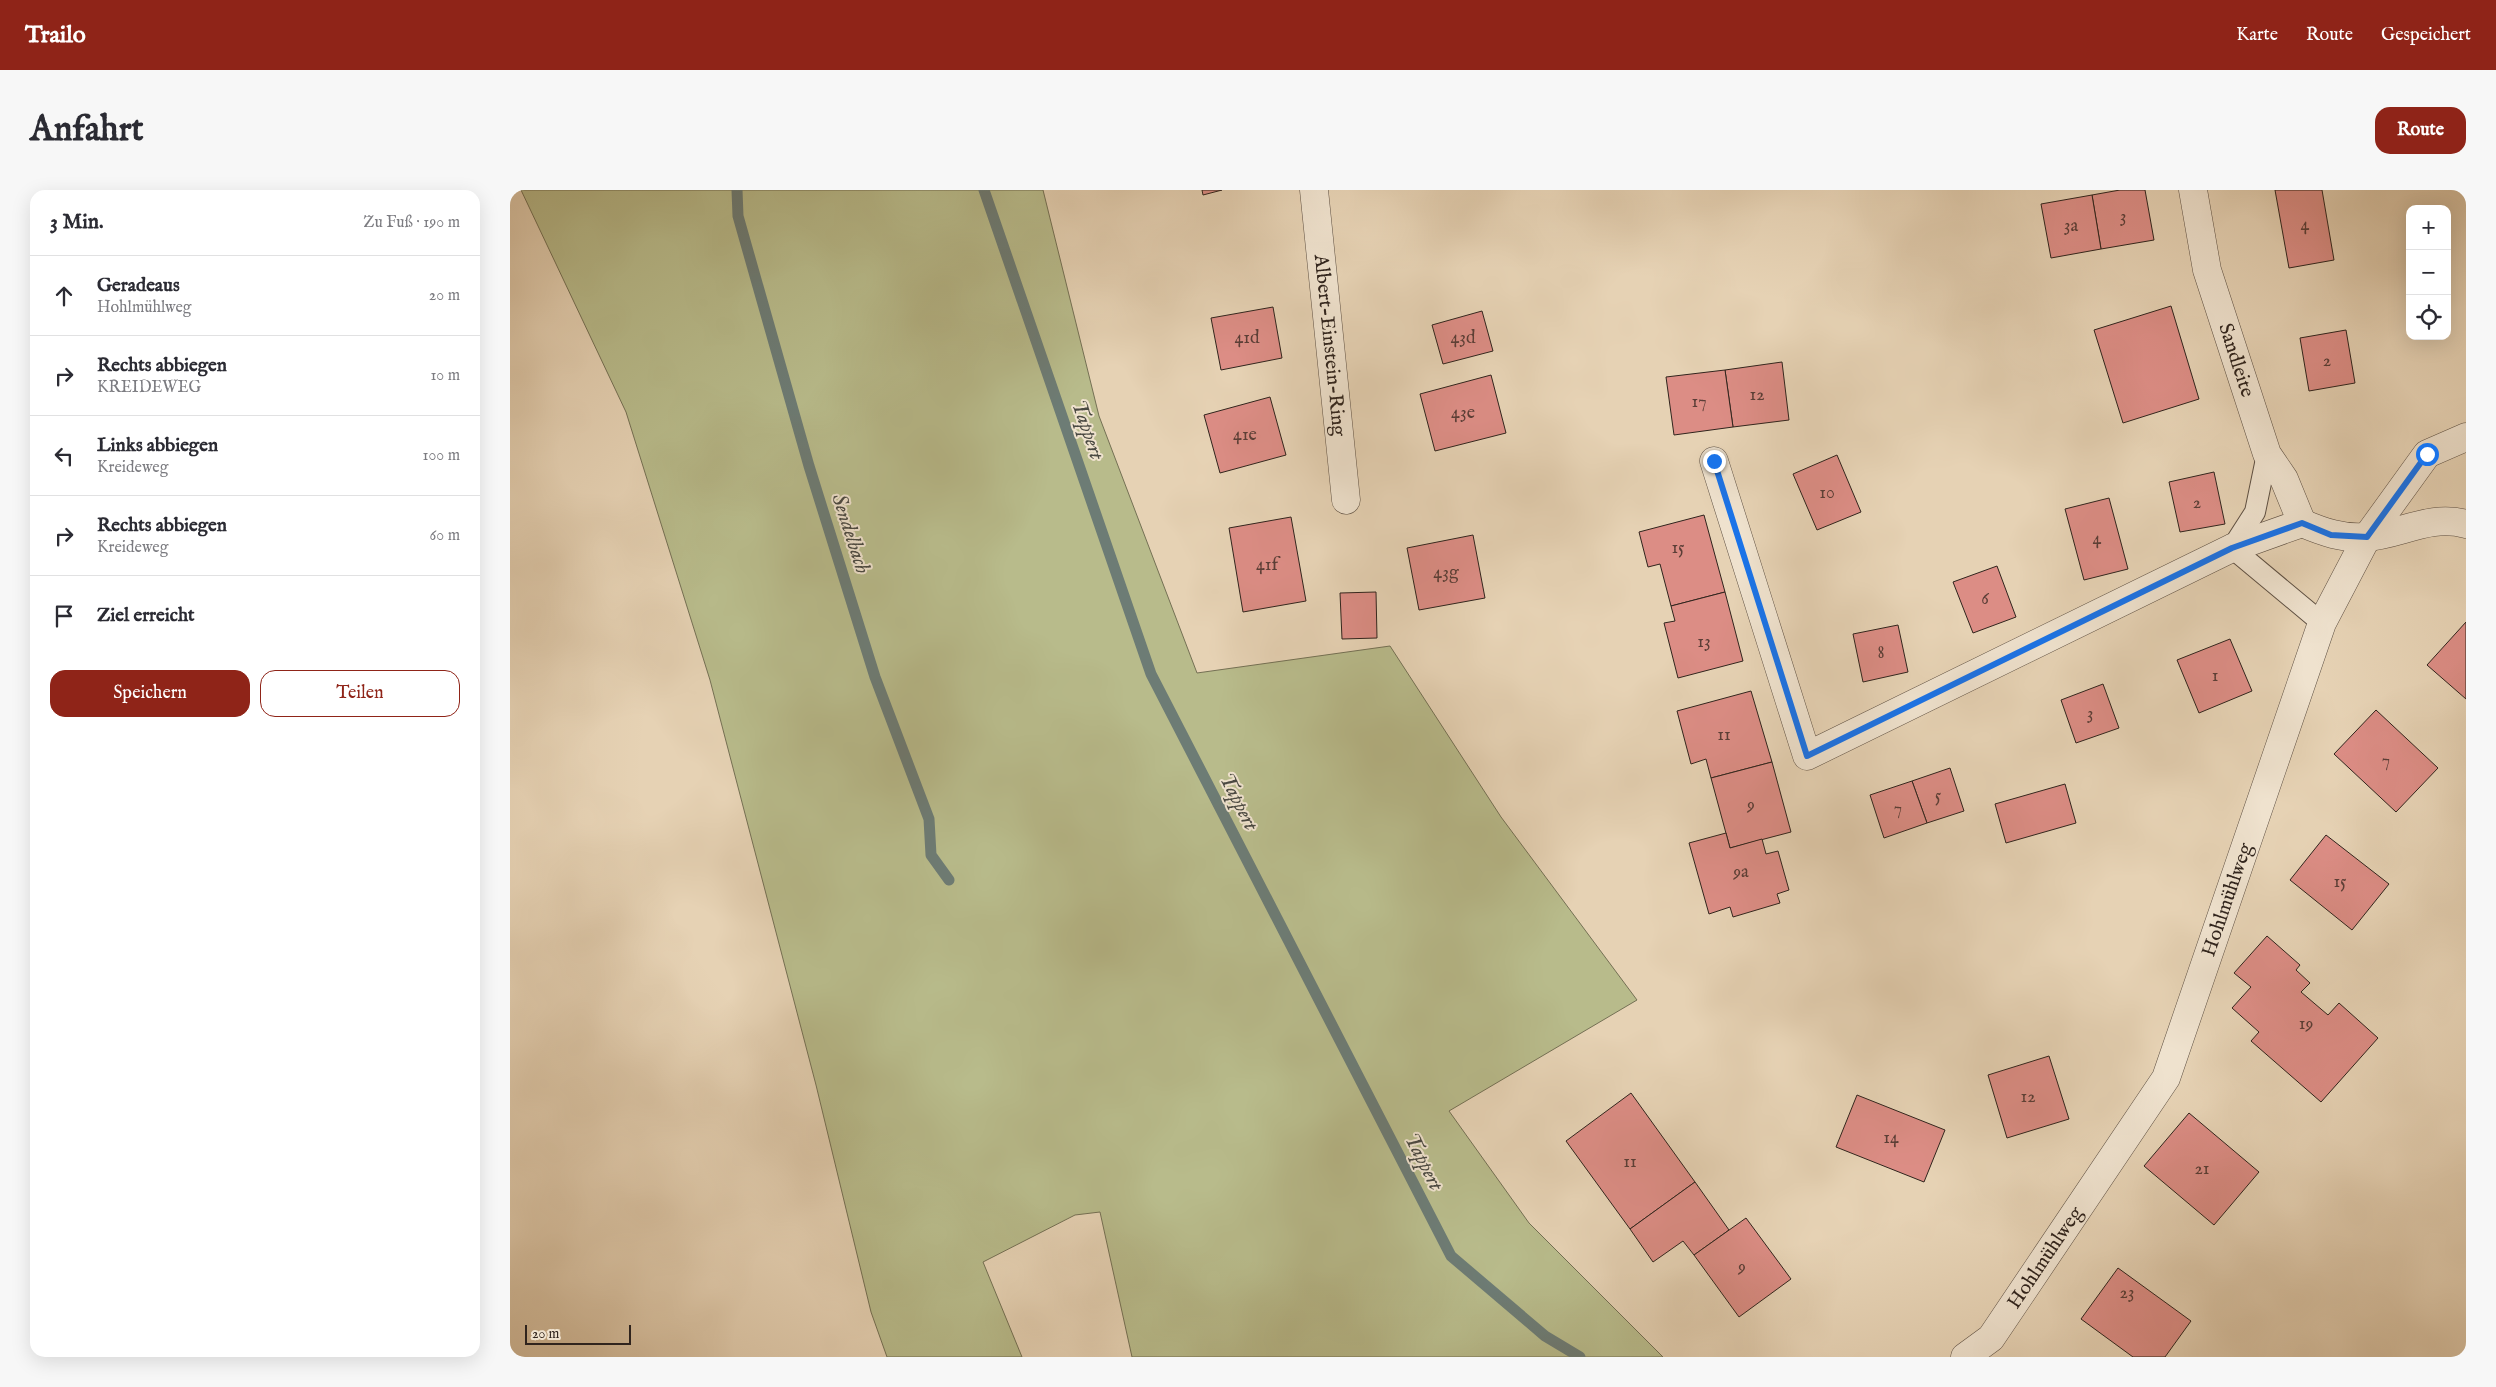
<!DOCTYPE html>
<html lang="de">
<head>
<meta charset="utf-8">
<style>
  :root { --surface:#fff; --page:#f7f7f7; --text:#2b2b33; --muted:#7c7c81; --line:#e1e1e2; --accent:#8f2418 }
  body { margin:0; font-family:"IM FELL English",serif; background:var(--page); color:var(--text) }
  .controls { position:absolute; right:15px; top:15px; display:grid; overflow:hidden; border-radius:10px; box-shadow:0 5px 20px #0002 }
  .controls button { width:45px; height:45px; display:grid; place-items:center; padding:0; border:0; border-bottom:1px solid var(--line); background:var(--surface); color:var(--text); font:25px sans-serif }
  .scale { position:absolute; left:15px; bottom:12px; width:106px; box-sizing:border-box; padding-left:5px; border:2px solid #30241d; border-top:0; font-size:14px; line-height:18px; white-space:nowrap; color:#30241d; -webkit-text-stroke:4px #efe2ce; paint-order:stroke }
  .stop { position:absolute; width:15px; height:15px; margin:-11px; border:4px solid #1a73e8; border-radius:50%; background:#fff }
  .stop.end { background:#1a73e8; border-color:#fff; box-shadow:0 1px 5px #0008 }
  .list { margin:0; padding:0; list-style:none }
  h2 { display:flex; justify-content:space-between; align-items:center; height:65px; margin:0; padding:0 20px; font-size:21px }
  h2 small { font-size:16px; font-weight:400; color:var(--muted) }
  .list li { display:grid; grid-template-columns:32px 1fr auto; gap:15px; align-items:center; box-sizing:border-box; height:80px; padding:0 20px; border-top:1px solid var(--line) }
  .list b { display:block; font-size:19px; white-space:nowrap }
  .list p { margin:0; font-size:16px; white-space:nowrap; color:var(--muted) }
  .list em { font-size:16px; font-style:normal; color:var(--muted) }
  .actions { display:flex; gap:10px; padding:15px 20px }
  .actions a { flex:1; padding:11px 0; border:1px solid var(--accent); border-radius:15px; text-align:center; font-size:18px; color:var(--accent) }
  .actions .main { background:var(--accent); color:#fff }
  .icon { flex:none; width:28px; height:28px; fill:none; stroke:currentColor; stroke-width:2; stroke-linecap:round; stroke-linejoin:round }
  .map { position:relative; flex:none; width:1956px; height:1167px; overflow:hidden; border-radius:15px }
  header { display:flex; align-items:center; gap:30px; box-sizing:border-box; height:70px; padding:0 25px; background:var(--accent); color:#fff }
  header strong { font-size:24px }
  nav { display:flex; gap:28px; margin-inline-start:auto; font-size:18px }
  .intro { display:flex; align-items:center; justify-content:space-between; box-sizing:border-box; height:120px; padding:0 30px }
  h1 { margin:0; font-size:35px }
  .button { padding:12px 22px; border-radius:15px; background:var(--accent); color:#fff; font-size:18px; font-weight:700 }
  main { display:flex; gap:30px; padding:0 30px }
  aside { flex:1; background:var(--surface); border-radius:15px; box-shadow:0 5px 20px #0002 }
  .map>svg:first-child { display:block }
  .green { fill:#b8bb8b; stroke:#747054 }
  .lines { fill:none; stroke-linecap:round; stroke-linejoin:round }
  .stream { stroke:#6d7c75; stroke-width:11 }
  .building { fill:#dc8d85; stroke:#30241d }
  .lane-casing { stroke:#5e5043; stroke-width:22 }
  .street-casing { stroke:#5e5043; stroke-width:29 }
  .lane { stroke:#efe2ce; stroke-width:20 }
  .street { stroke:#efe2ce; stroke-width:28 }
  .route { stroke:#1a73e8; stroke-width:6 }
  .labels { text-anchor:middle; dominant-baseline:central; stroke-width:4; stroke-linejoin:round; paint-order:stroke }
  .number-label { font-size:18px; fill:#5b3e37 }
  .street-label { font-size:20px; fill:#30241d; stroke:#efe2ce }
  .water-label { font-size:21px; font-style:italic; fill:#4a4942; stroke:#efe2ce }
</style>
</head>
<body>
<header>
<strong>Trailo</strong>
<nav><a>Karte</a><a>Route</a><a>Gespeichert</a></nav>
</header>
<div class="intro"><h1>Anfahrt</h1><a class="button">Route</a></div>
<main>
<aside>
<h2>3 Min.<small>Zu Fuß · 190 m</small></h2>
<ul class="list">
<li><svg class="icon" aria-label="ahead" viewBox="0 0 24 24"><path d="M12 20V5M6 11l6-6 6 6"/></svg><div><b>Geradeaus</b><p>Hohlmühlweg</p></div><em>20 m</em></li>
<li><svg class="icon" aria-label="right" viewBox="0 0 24 24"><path d="M7 20v-9h11M14 6l5 5-5 5"/></svg><div><b>Rechts abbiegen</b><p>KREIDEWEG</p></div><em>10 m</em></li>
<li><svg class="icon" aria-label="left" viewBox="0 0 24 24"><path d="M17 20v-9H6M10 6l-5 5 5 5"/></svg><div><b>Links abbiegen</b><p>Kreideweg</p></div><em>100 m</em></li>
<li><svg class="icon" aria-label="right" viewBox="0 0 24 24"><path d="M7 20v-9h11M14 6l5 5-5 5"/></svg><div><b>Rechts abbiegen</b><p>Kreideweg</p></div><em>60 m</em></li>
<li><svg class="icon" aria-label="arrive" viewBox="0 0 24 24"><path d="M6 21V4h12l-3 4 3 4H6"/></svg><div><b>Ziel erreicht</b></div></li>
</ul>
<div class="actions"><a class="main">Speichern</a><a>Teilen</a></div>
</aside>
<div class="map">
<svg width="1956" height="1167" viewBox="0 0 1956 1167">
  <rect width="100%" height="100%" fill="#e6d2b4"/>
  <filter id="stains"><feTurbulence type="fractalNoise" baseFrequency=".004" numOctaves="4"/><feColorMatrix values="0 0 0 0 .2 0 0 0 0 .09 0 0 0 0 .02 0 0 0 .5 -.17"/></filter>
  <radialGradient id="worn" r=".72"><stop offset=".6" stop-color="#630" stop-opacity="0"/><stop offset="1" stop-color="#630" stop-opacity=".3"/></radialGradient>
  <polygon class="green" points="11,0 533,0 589,226 687,483 880,456 991,627 1127,810 939,921 1019,1033 1153,1167 622,1167 590,1022 565,1025 473,1072 512,1167 377,1167 361,1122 306,895 200,490 116,222"/>
  <g class="lines">
    <g class="stream">
      <polyline points="227,0 228,26 299,276 365,487 419,629 421,665 439,690"/>
      <polyline points="474,0 641,484 941,1066 1035,1146 1070,1167"/>
    </g>
  </g>
  <g class="building">
    <polygon points="692,0 712,0 693,5"/>
    <polygon points="1610,0 1635,0 1644,50 1591,59 1582,5"/>
    <polygon points="1765,0 1812,0 1824,70 1779,78"/>
    <polygon points="1582,5 1591,59 1541,68 1531,14"/>
    <polygon points="1661,116 1689,209 1613,233 1584,140"/>
    <polygon points="763,117 772,168 711,180 701,128"/>
    <polygon points="972,121 983,161 933,174 922,135"/>
    <polygon points="1836,140 1845,193 1799,201 1790,148"/>
    <polygon points="1272,172 1279,230 1223,237 1215,180"/>
    <polygon points="1215,180 1223,237 1164,245 1156,187"/>
    <polygon points="981,185 996,243 925,261 910,204"/>
    <polygon points="760,207 776,265 710,283 694,225"/>
    <polygon points="1327,265 1351,322 1307,340 1283,284"/>
    <polygon points="1704,282 1715,334 1670,342 1659,292"/>
    <polygon points="1599,308 1618,379 1574,390 1555,319"/>
    <polygon points="1194,325 1215,402 1161,416 1150,374 1138,377 1129,342"/>
    <polygon points="781,327 796,411 733,422 719,338"/>
    <polygon points="963,345 975,408 909,420 897,358"/>
    <polygon points="1487,376 1506,427 1463,443 1443,392"/>
    <polygon points="866,402 867,448 832,449 830,403"/>
    <polygon points="1215,402 1233,471 1168,488 1154,433 1165,431 1161,416"/>
    <polygon points="1956,432 1956,509 1917,475"/>
    <polygon points="1388,435 1398,482 1353,492 1343,444"/>
    <polygon points="1720,449 1742,501 1689,523 1667,470"/>
    <polygon points="1593,494 1609,538 1566,553 1551,510"/>
    <polygon points="1241,501 1262,572 1201,588 1196,569 1181,574 1167,521"/>
    <polygon points="1866,520 1928,578 1886,622 1824,564"/>
    <polygon points="1262,572 1281,642 1220,658 1201,588"/>
    <polygon points="1440,578 1454,621 1417,633 1402,591"/>
    <polygon points="1402,591 1417,633 1374,648 1360,605"/>
    <polygon points="1555,594 1566,633 1496,653 1485,614"/>
    <polygon points="1216,643 1220,658 1252,649 1256,664 1268,661 1279,700 1267,704 1270,713 1223,727 1220,717 1199,724 1179,653"/>
    <polygon points="1816,645 1879,694 1842,740 1780,690"/>
    <polygon points="1757,746 1790,775 1786,780 1800,793 1791,802 1818,825 1829,813 1868,848 1811,912 1741,851 1749,842 1722,818 1741,797 1724,783"/>
    <polygon points="1539,866 1559,929 1497,948 1478,885"/>
    <polygon points="1121,903 1185,992 1120,1039 1056,951"/>
    <polygon points="1347,905 1435,940 1414,992 1326,957"/>
    <polygon points="1679,923 1749,982 1704,1035 1634,976"/>
    <polygon points="1185,992 1219,1040 1184,1065 1173,1051 1143,1072 1120,1039"/>
    <polygon points="1236,1028 1281,1089 1229,1127 1184,1065"/>
    <polygon points="1608,1078 1681,1131 1655,1167 1623,1167 1571,1129"/>
  </g>
  <g class="lines">
    <defs>
      <polyline id="lane" points="1757,264 1745,322 1722,358 1812,433"/>
      <g id="street">
        <path id="s1" d="M804 0 836 310"/>
        <path id="s2" d="M1683 0 1697 80 1757 264 1774 289 1792 333"/>
        <polyline points="1204,271 1297,566 1722,358 1792,333"/>
        <path d="M1792 333C1813 342 1833 349 1856 347 1890 345 1919 324 1956 334"/>
        <path id="s3" d="M1455 1167 1481 1148 1656 888 1812 433 1857 347 1917 264 1956 247"/>
      </g>
    </defs>
    <use href="#lane" class="lane-casing"/>
    <use href="#street" class="street-casing"/>
    <use href="#lane" class="lane"/>
    <use href="#street" class="street"/>
  </g>
  <g class="lines">
    <polyline class="route" points="1204,271 1297,566 1722,358 1792,333 1821,345 1857,347 1917,264"/>
  </g>
  <g class="labels">
    <g class="number-label">
      <text x="1613" y="27">3</text>
      <text x="1795" y="35">4</text>
      <text x="1561" y="36">3a</text>
      <text x="737" y="148">41d</text>
      <text x="953" y="148">43d</text>
      <text x="1817" y="171">2</text>
      <text x="1247" y="205">12</text>
      <text x="1189" y="212">17</text>
      <text x="953" y="223">43e</text>
      <text x="735" y="245">41e</text>
      <text x="1317" y="303">10</text>
      <text x="1687" y="313">2</text>
      <text x="1587" y="349">4</text>
      <text x="1168" y="358">15</text>
      <text x="757" y="375">41f</text>
      <text x="936" y="383">43g</text>
      <text x="1475" y="409">6</text>
      <text x="1194" y="452">13</text>
      <text x="1371" y="463">8</text>
      <text x="1705" y="486">1</text>
      <text x="1580" y="524">3</text>
      <text x="1214" y="545">11</text>
      <text x="1876" y="571">7</text>
      <text x="1428" y="606">5</text>
      <text x="1241" y="615">9</text>
      <text x="1388" y="619">7</text>
      <text x="1231" y="682">9a</text>
      <text x="1830" y="692">15</text>
      <text x="1796" y="834">19</text>
      <text x="1518" y="907">12</text>
      <text x="1381" y="948">14</text>
      <text x="1120" y="972">11</text>
      <text x="1692" y="979">21</text>
      <text x="1232" y="1077">9</text>
      <text x="1617" y="1103">23</text>
    </g>
    <g class="street-label">
      <text stroke="none"><textPath href="#s1" startOffset="156">Albert-Einstein-Ring</textPath></text>
      <text stroke="none"><textPath href="#s2" startOffset="176">Sandleite</textPath></text>
      <text stroke="none"><textPath href="#s3" startOffset="534">Hohlmühlweg</textPath></text>
      <text stroke="none"><textPath href="#s3" startOffset="129">Hohlmühlweg</textPath></text>
    </g>
    <g class="water-label">
      <text transform="translate(577 240) rotate(71)">Tappert</text>
      <text transform="translate(340 344) rotate(72)">Sendelbach</text>
      <text transform="translate(728 612) rotate(63)">Tappert</text>
      <text transform="translate(913 972) rotate(63)">Tappert</text>
    </g>
  </g>
  <rect width="100%" height="100%" filter="url(#stains)"/>
  <rect width="100%" height="100%" fill="url(#worn)"/>
</svg>
<div class="controls">
<button>+</button>
<button>−</button>
<button><svg class="icon" aria-label="locate" viewBox="0 0 24 24"><circle cx="12" cy="12" r="6"/><path d="M12 2v4M12 18v4M2 12h4M18 12h4"/></svg></button>
</div>
<div class="scale">20 m</div>
<div class="stop" style="left:1917px;top:264px"></div>
<div class="stop end" style="left:1204px;top:271px"></div>
</div>
</main>
</body>
</html>
